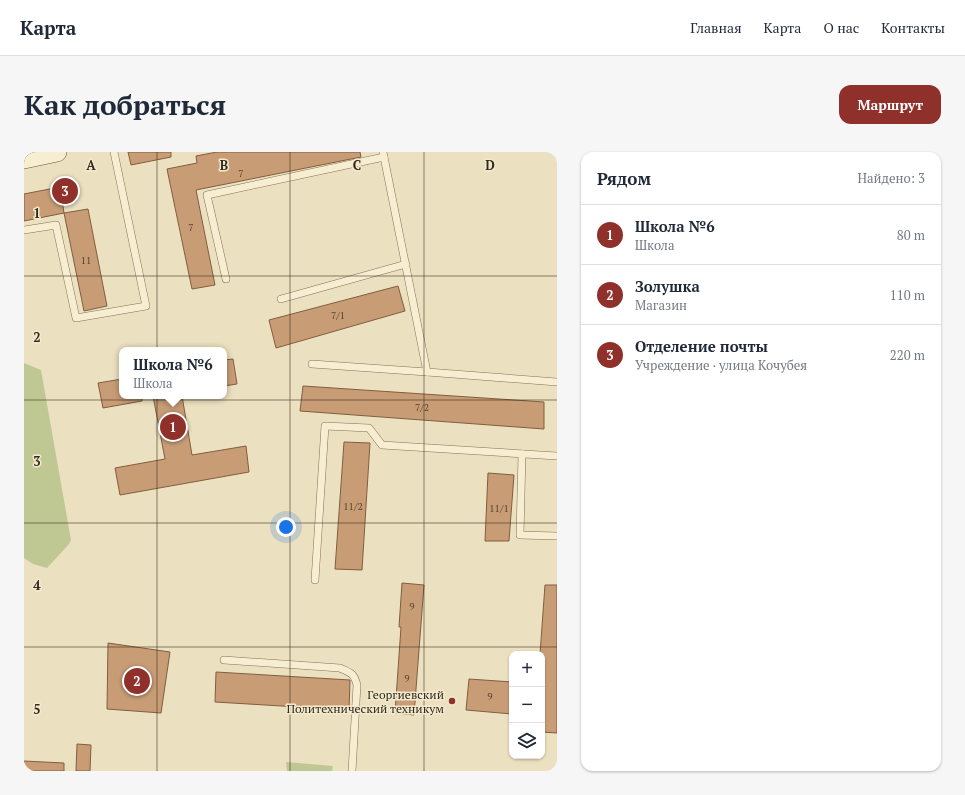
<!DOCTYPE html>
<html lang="ru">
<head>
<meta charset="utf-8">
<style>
  :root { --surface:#fff; --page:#f6f6f7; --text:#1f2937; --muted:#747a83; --line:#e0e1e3; --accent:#8f302b }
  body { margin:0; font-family:"PT Serif",serif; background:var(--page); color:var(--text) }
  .controls { position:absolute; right:12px; bottom:12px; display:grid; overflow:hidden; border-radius:8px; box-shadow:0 1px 3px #0004 }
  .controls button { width:36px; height:36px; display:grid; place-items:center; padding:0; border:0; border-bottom:1px solid var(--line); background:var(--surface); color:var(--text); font:20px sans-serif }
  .you { position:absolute; left:262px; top:375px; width:14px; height:14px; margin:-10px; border:3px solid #fff; border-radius:50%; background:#1a73e8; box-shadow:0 0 0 6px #1a73e833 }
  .badge { display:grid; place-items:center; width:26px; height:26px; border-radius:50%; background:var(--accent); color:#fff; font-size:13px; font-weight:700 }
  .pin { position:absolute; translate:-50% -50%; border:2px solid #fff; box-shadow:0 1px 4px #0006 }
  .popup { position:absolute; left:95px; top:195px; width:108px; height:52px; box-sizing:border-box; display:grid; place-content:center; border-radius:8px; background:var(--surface); filter:drop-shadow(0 1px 3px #0005); font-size:13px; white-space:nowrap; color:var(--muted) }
  .popup b { font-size:15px; color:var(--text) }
  .popup::after { content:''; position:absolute; left:50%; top:100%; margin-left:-8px; border:8px solid transparent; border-top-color:var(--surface) }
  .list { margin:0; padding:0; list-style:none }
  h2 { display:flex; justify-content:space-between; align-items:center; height:52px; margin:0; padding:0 16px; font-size:17px }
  h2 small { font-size:13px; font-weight:400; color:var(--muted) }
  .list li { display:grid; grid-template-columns:26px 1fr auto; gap:12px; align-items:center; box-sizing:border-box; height:60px; padding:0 16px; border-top:1px solid var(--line) }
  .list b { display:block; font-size:15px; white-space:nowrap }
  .list p { margin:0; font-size:13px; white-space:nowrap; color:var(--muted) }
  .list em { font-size:13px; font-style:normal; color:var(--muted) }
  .icon { flex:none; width:22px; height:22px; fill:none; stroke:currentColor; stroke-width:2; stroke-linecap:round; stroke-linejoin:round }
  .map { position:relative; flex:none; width:533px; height:619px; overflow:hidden; border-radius:12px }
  header { display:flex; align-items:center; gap:24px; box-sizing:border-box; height:56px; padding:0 20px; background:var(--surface); border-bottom:1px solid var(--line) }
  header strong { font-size:19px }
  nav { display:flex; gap:22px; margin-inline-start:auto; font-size:14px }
  .intro { display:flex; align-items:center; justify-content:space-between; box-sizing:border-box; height:96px; padding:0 24px }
  h1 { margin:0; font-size:28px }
  .button { padding:10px 18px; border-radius:12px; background:var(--accent); color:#fff; font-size:14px; font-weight:700 }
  main { display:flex; gap:24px; padding:0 24px }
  aside { flex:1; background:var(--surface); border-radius:12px; box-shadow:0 1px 3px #0004 }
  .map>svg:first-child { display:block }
  .green { fill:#bfc893 }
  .building { fill:#c89d76; stroke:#815d3f }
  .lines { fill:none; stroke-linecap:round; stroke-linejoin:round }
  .lane-casing { stroke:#837158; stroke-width:8 }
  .secondary-casing { stroke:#65523b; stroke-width:20 }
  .lane { stroke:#f7eed1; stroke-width:7 }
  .secondary { stroke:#f7eed1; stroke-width:19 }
  .grid { fill:none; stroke:#33281c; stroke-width:1; stroke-opacity:0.55 }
  .poi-dot { fill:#8f302b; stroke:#f3eace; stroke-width:1.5 }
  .labels { text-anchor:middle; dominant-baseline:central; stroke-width:3; stroke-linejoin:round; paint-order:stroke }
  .number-label { font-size:10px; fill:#584532 }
  .poi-label { font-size:12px; fill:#33281c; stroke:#f3eace; text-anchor:end }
  .grid-label { font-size:13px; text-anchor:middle; font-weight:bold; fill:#33281c; stroke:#f3eace; stroke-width:3; stroke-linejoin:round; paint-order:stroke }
</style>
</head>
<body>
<header>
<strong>Карта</strong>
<nav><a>Главная</a><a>Карта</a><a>О нас</a><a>Контакты</a></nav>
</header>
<div class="intro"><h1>Как добраться</h1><a class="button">Маршрут</a></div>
<main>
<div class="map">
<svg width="533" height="619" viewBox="0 0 533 619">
  <rect width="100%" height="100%" fill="#ebe0bf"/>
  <g class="green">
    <polygon points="0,211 17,218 47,388 45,392 23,416 9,412 0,406"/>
    <polygon points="262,610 309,614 308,619 263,619"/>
  </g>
  <g class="building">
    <polygon points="104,0 147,0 147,5 107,13"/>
    <polygon points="193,0 336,0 337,5 172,38 191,133 168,137 143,17 173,11 172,4"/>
    <polygon points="36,35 40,61 0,69 0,42"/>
    <polygon points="64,57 83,154 60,159 40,61"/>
    <polygon points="374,134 381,159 252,196 245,168"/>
    <polygon points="209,207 213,232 200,234 200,208"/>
    <polygon points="98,227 98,244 118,244 118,249 79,256 74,231"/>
    <polygon points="279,234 520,250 520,277 276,259"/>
    <polygon points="129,244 158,244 168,303 222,294 225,320 96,343 91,316 141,307"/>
    <polygon points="320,290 346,291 338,418 311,417"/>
    <polygon points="464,321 490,323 485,389 461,389"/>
    <polygon points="378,431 400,433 390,563 371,561 377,475 375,475"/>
    <polygon points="521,433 533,433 533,581 518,580 518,502 516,502"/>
    <polygon points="84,491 146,500 137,561 83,557"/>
    <polygon points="192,520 326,528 325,558 191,550"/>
    <polygon points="445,527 488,530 488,562 442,558"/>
    <polygon points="53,592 67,593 66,619 52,619"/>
    <polygon points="0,609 40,611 40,619 0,619"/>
  </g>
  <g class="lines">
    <defs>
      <g id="lane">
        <polyline points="359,0 403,220 533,230"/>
        <polyline points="0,78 32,73 52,166 122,154 90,0"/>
        <polyline points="202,127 183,43 360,5"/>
        <polyline points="257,147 382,112"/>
        <polyline points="288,212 403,220"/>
        <polyline points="498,302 496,383 533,384"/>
        <polyline points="291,428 301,274 345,276 358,293 533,304"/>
        <path d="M200 508 316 516C327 521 330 521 333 533L328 619"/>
      </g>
      <polyline id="secondary" points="0,7 33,0"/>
    </defs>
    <use href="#lane" class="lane-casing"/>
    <use href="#secondary" class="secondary-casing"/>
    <use href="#lane" class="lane"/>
    <use href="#secondary" class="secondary"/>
  </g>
  <path class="grid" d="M133 0V619M266 0V619M400 0V619M0 124H533M0 248H533M0 371H533M0 495H533"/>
  <circle class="poi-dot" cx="428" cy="549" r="4"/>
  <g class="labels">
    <g class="number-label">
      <text x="217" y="21">7</text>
      <text x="167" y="75">7</text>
      <text x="62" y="108">11</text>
      <text x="314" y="163">7/1</text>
      <text x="398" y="255">7/2</text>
      <text x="329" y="354">11/2</text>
      <text x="475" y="356">11/1</text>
      <text x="388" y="454">9</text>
      <text x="383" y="526">9</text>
      <text x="466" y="544">9</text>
    </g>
    <g class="poi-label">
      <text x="420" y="542">Георгиевский<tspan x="420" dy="14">Политехнический техникум</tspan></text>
    </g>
  </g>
  <g class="grid-label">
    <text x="67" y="18">A</text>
    <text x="200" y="18">B</text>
    <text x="333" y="18">C</text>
    <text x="466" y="18">D</text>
    <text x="13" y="66">1</text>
    <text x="13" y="190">2</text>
    <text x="13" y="314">3</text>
    <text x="13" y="438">4</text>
    <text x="13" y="562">5</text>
  </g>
</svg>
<div class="controls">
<button>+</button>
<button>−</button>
<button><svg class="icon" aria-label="layers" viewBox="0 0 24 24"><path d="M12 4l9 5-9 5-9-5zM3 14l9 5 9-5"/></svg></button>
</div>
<div class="you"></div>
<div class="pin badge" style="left:149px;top:275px">1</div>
<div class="popup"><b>Школа №6</b>Школа</div>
<div class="pin badge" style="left:113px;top:529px">2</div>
<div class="pin badge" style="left:41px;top:39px">3</div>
</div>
<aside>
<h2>Рядом<small>Найдено: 3</small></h2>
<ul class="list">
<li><span class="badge">1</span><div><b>Школа №6</b><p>Школа</p></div><em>80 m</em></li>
<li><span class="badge">2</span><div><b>Золушка</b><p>Магазин</p></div><em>110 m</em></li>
<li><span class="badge">3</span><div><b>Отделение почты</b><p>Учреждение · улица Кочубея</p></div><em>220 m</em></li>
</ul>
</aside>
</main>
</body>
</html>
